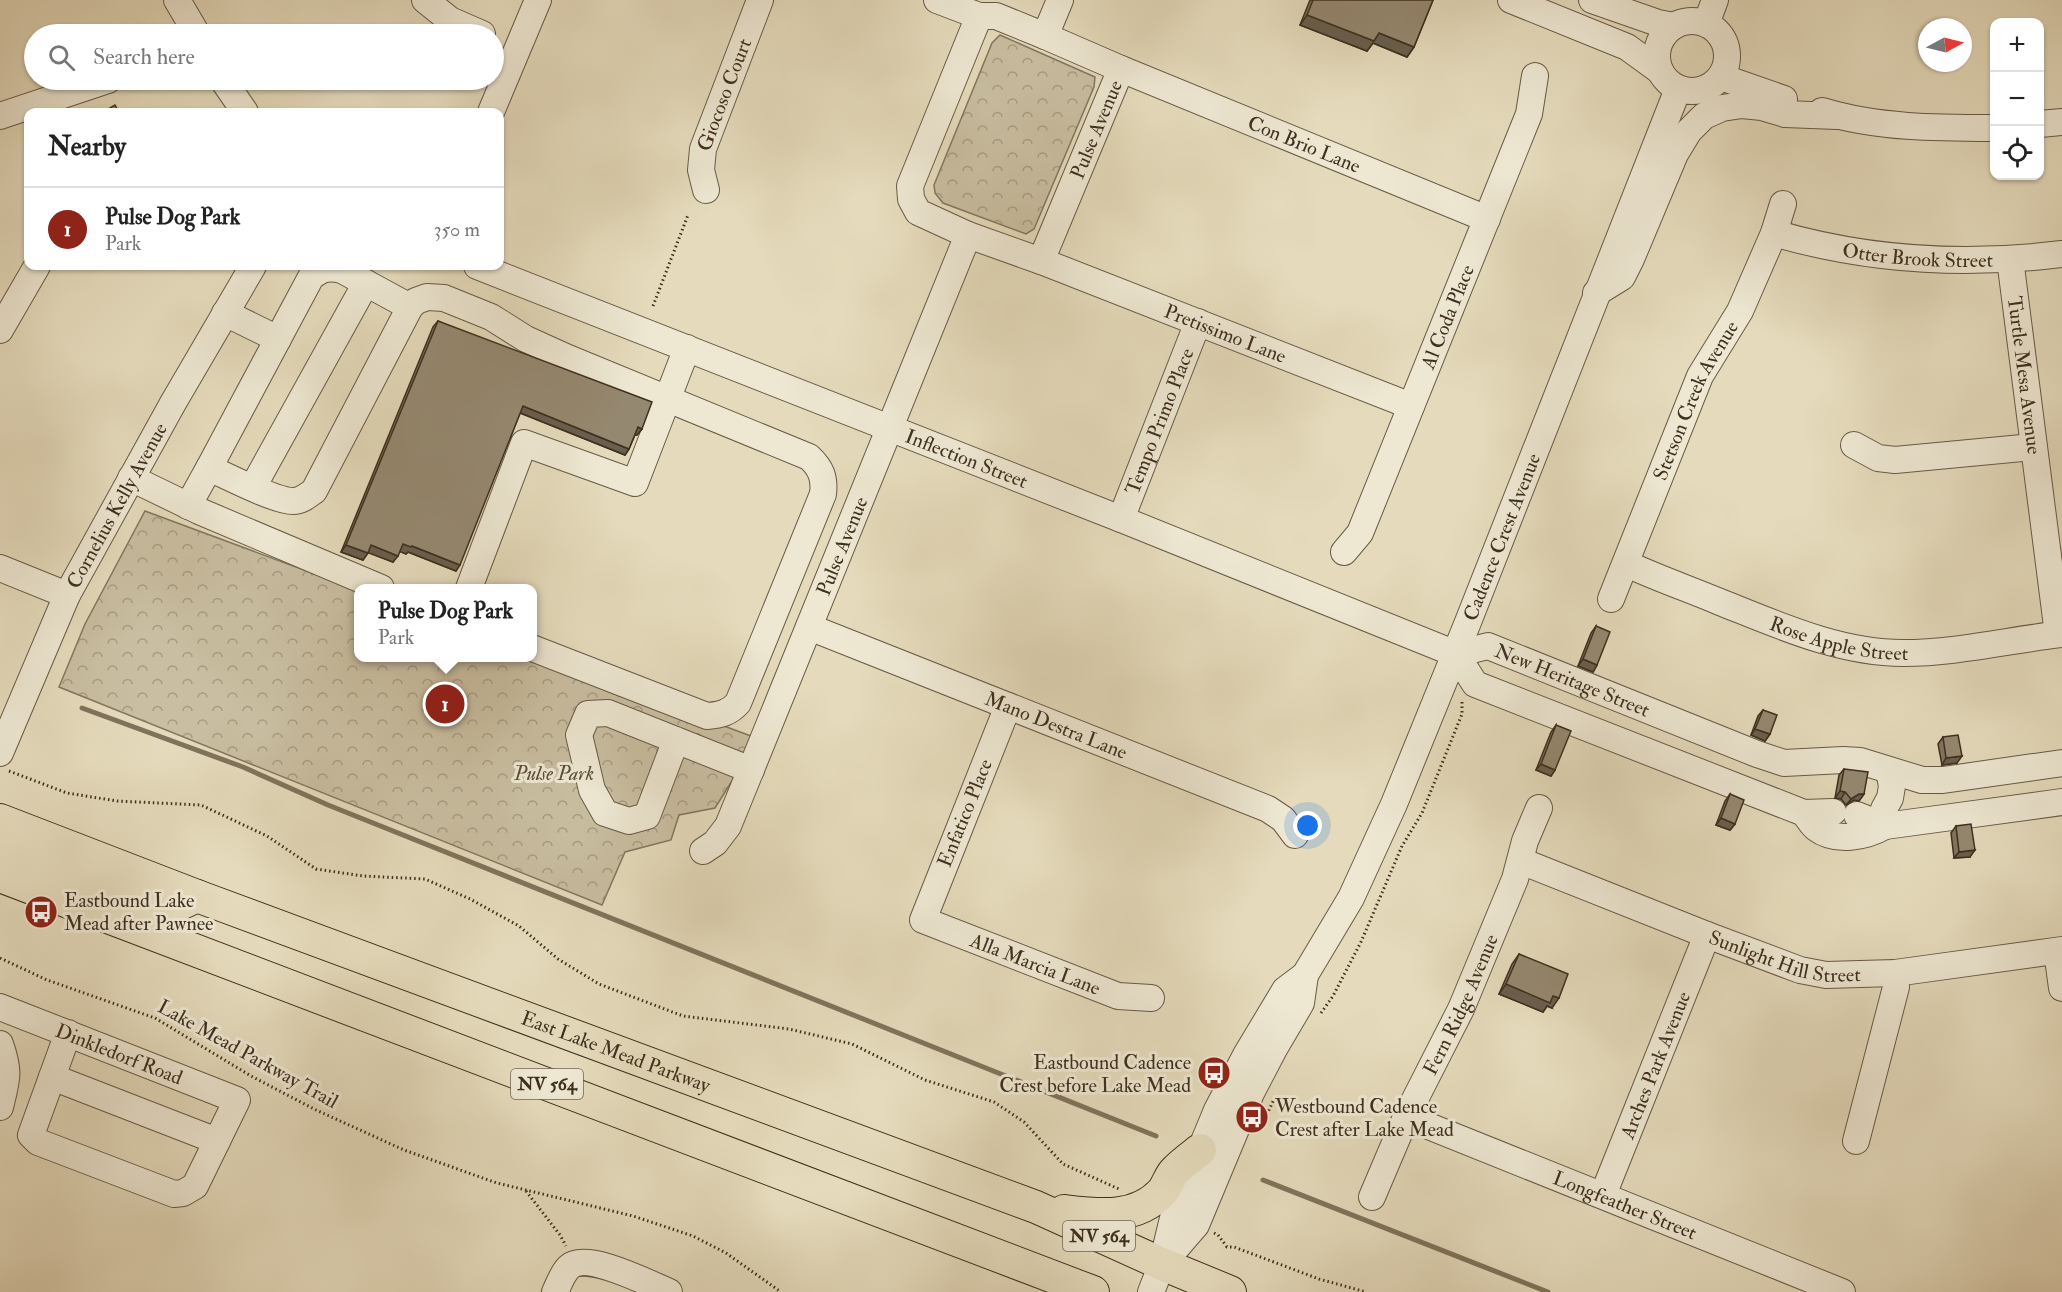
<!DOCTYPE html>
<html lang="en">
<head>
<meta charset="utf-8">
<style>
  :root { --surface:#fff; --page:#f2f2f2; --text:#222; --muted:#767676; --line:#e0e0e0; --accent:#8f2418 }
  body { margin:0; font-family:"IM FELL Double Pica",serif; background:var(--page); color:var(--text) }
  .controls { position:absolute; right:18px; top:18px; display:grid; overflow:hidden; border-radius:12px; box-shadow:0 2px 4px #0004 }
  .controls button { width:54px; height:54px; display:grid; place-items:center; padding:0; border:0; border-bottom:2px solid var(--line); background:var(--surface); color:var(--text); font:30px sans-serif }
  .compass { position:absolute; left:1918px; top:18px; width:54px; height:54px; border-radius:50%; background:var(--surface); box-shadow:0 2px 4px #0004; rotate:83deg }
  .you { position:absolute; left:1308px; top:826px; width:21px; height:21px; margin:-15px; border:4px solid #fff; border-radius:50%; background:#1a73e8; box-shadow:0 0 0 9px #1a73e833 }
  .badge { display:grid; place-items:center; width:39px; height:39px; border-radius:50%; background:var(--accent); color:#fff; font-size:20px; font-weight:700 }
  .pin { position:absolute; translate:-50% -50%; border:3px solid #fff; box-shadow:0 2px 6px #0006 }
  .popup { position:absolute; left:354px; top:584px; width:183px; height:78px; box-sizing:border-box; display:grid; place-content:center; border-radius:12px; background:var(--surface); filter:drop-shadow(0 2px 4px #0005); font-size:20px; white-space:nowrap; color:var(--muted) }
  .popup b { font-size:22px; color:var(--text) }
  .popup::after { content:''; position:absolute; left:50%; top:100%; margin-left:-12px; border:12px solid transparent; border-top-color:var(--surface) }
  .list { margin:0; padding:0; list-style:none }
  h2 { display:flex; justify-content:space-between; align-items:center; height:78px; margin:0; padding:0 24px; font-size:26px }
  h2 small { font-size:20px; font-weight:400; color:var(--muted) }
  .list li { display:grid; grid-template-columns:39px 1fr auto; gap:18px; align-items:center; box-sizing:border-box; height:84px; padding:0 24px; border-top:2px solid var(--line) }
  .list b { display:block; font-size:22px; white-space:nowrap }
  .list p { margin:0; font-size:20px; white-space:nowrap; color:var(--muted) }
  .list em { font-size:20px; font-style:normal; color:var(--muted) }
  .icon { flex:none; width:33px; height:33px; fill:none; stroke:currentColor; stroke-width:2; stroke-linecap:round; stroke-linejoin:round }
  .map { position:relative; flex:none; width:2062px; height:1292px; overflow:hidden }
  .search { position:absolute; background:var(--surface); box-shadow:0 2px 4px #0004; left:24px; top:24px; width:480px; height:66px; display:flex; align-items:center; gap:15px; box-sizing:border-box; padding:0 21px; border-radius:33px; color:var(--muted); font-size:22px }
  .panel { position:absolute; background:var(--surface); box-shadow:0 2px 4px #0004; left:24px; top:108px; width:480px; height:162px; border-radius:12px }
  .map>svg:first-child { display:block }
  .park { fill:url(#park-crowns); stroke:#847660; stroke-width:1.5 }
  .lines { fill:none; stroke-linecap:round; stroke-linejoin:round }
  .stream { stroke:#80735c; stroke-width:5 }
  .minor-casing { stroke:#685a46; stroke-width:28 }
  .major-casing { stroke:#3e2f1e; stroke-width:34 }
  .path { stroke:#3e2f1e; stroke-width:3; stroke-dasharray:1.5 3; stroke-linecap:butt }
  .minor { stroke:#eee8d3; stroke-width:26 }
  .major { stroke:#e5dbbc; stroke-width:32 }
  .wall { fill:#807560; stroke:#3e2f1e; stroke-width:1.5 }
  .shaded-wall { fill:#685f4e; stroke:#3e2f1e; stroke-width:1.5 }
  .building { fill:#958870; stroke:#3e2f1e; stroke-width:1.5 }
  .labels { text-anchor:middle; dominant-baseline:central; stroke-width:6; stroke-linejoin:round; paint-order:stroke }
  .shield { fill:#eee8d3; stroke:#736654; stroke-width:1.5 }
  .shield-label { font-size:18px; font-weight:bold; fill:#3e2f1e }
  .street-label { font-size:20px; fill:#3e2f1e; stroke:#eee8d3 }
  .park-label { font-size:20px; font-style:italic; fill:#5a4c38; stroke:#eee8d3 }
  .poi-label { font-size:20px; fill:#3e2f1e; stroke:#eee8d3; text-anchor:start }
</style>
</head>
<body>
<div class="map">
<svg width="2062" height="1292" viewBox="0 0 2062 1292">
  <defs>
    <pattern id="park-crowns" width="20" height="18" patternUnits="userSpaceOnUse" patternTransform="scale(1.5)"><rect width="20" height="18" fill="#c9bea1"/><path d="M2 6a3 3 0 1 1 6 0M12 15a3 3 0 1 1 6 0" fill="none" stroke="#a59b83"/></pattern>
  </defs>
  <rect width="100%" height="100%" fill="#e5dbbc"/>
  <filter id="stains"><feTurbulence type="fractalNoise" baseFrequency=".00333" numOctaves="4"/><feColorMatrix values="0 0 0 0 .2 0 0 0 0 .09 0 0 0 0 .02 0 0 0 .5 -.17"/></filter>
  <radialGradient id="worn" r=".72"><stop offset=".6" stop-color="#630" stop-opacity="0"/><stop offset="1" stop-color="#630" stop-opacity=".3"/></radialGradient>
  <g class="park">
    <polygon points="1000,35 1095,77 1094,87 1034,229 1026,234 943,203 935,193 934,185 992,43"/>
    <polygon points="145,511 358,590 358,658 532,658 532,655 751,736 737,773 715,808 679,815 671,840 625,852 602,905 59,687 85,624"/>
  </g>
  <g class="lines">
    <g class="stream">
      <polyline points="82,708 243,767 328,805 1156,1136"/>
      <polyline points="1263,1180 1548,1292"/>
    </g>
    <defs>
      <g id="minor">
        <polyline points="177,0 197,34"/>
        <polyline points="425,0 450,20 482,34"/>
        <polyline points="937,0 979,16"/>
        <polyline points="1511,0 1627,47 1660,71"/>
        <polyline points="1592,0 1658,23 1674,26"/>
        <circle cx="1692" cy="56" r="35"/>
        <polyline points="1706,24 1715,0"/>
        <path id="s1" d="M1121 69 1487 219"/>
        <polyline points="1721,77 1784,99"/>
        <polyline points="223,80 245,112"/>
        <path d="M1822 111C1877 128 1938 128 1994 128"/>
        <polyline points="491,112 538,0"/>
        <polyline points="0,116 108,80"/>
        <polyline points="2040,124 2062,122"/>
        <path id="s2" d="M706 190 701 170 703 149 760 0"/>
        <path id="s3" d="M1774 233C1869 261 1964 266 2062 254"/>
        <path id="s4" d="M968 235 1041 261 1121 69 1045 36"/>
        <path id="s5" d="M2010 259 2058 634"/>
        <path id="s6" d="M1041 261 1411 406"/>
        <path id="s7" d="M477 266 1121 519 1456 654"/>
        <polyline points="1596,293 1622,277 1631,259 1675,154 1689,131 1704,116 1722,108 1742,105 1762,107 1785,114 1837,116"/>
        <path d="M410 307 342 270C329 267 322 268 311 277L209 468C227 476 275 501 293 501 301 501 307 496 314 491L410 307 416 301 427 297 444 298 491 317 526 339 568 358 809 457C821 468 825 478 823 494L738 703C729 713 720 715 707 716L532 648"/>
        <polyline points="225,313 278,339"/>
        <polyline points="0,330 37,266"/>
        <polyline points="1854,445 1878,458 1895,460 2033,447"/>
        <polyline points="131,478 199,511 381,588"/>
        <polyline points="253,487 366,283"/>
        <polyline points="188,506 209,468"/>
        <path id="s8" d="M1121 519 1198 322"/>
        <path id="s9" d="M1344 552 1360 533 1529 114 1535 76"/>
        <path id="s10" d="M1627 564C1657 578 1689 589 1720 602 1778 625 1839 653 1903 653 1957 653 2009 640 2062 634"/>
        <polyline points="0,568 67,595"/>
        <polyline points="469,588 524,443 635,483 687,348"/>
        <path id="s11" d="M1611 599 1700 376 1740 311 1774 233 1783 204"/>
        <path id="s12" d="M809 627 1268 809 1283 819 1295 835"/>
        <path id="s13" d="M1456 654 1488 646 1757 754 1784 763 1843 760 1860 761 1922 780H1943L2062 763"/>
        <path d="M1456 654 1475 684 1804 813C1808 818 1812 825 1816 828 1836 843 1866 837 1885 826L1884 809 1890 798 1892 786 1889 771"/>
        <path id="s14" d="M1008 706 923 920 1118 996 1151 998"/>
        <polyline points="676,740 647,816 629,821 605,813 592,790 579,735 588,714 608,713 751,770"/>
        <path id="s15" d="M0 753 67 595 173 403 253 266"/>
        <polyline points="1804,813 1833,812"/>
        <polyline points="1857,815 1885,826 2062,802"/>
        <path id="s16" d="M703 851 715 843 728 826 968 235 918 212 911 199 910 186 979 16H996L1045 36 1060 0"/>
        <path id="s17" d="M1521 861 1707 935 1800 970 1826 975 1895 973 2062 950"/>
        <polyline points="2057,951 2062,988"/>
        <path id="s18" d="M0 1007 237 1100 195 1186 183 1193 174 1194 38 1142 31 1135 68 1033"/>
        <path d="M0 1044C10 1072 7 1079 0 1107"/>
        <polyline points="52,1077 217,1141"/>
        <path id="s19" d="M1406 1117 1842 1292"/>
        <polyline points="1856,1141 1896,987 1895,973"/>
        <path id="s20" d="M1603 1195 1707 935"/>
        <path id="s21" d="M1372 1197 1406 1117 1461 1009 1515 879 1525 841 1539 808"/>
        <polyline points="1164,1262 1196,1225 1251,1093 1274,1049 1301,1003 1305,975"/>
        <path d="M555 1292C559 1284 562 1274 569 1267 586 1251 650 1284 669 1292"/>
        <path id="s22" d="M1151 1292 1162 1264 1174 1214 1217 1110 1246 1055 1285 990 1305 975 1351 898 1394 804 1468 622 1678 89"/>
      </g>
      <g id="major">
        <path id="s23" d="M0 820 197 896 1036 1207 1162 1264 1230 1292"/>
        <polyline points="0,848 133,901 157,907 178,905 197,896"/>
        <polyline points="0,876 1093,1292"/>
        <path d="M1064 1211C1099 1215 1136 1220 1162 1192 1167 1186 1169 1178 1174 1172 1181 1164 1191 1157 1200 1150"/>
      </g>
    </defs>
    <use href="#minor" class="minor-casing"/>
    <use href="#major" class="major-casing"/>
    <g class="path">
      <polyline points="653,306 688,215"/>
      <polyline points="9,771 67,793 117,801 201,805 267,836 316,869 363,876 425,879 470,899 519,926 558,959 599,984 683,1016 789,1029 852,1044 925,1080 994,1102 1024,1122 1063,1164 1119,1189"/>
      <polyline points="0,958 47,980 155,1018 251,1076 316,1110 404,1150 497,1183 633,1216 693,1236 726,1253 781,1292"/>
      <polyline points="1321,1013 1333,996 1361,942 1402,846 1422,813 1462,714 1462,701"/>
      <polyline points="1261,1127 1276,1095"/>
      <polyline points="526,1191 560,1235 566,1246"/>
      <polyline points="1214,1233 1218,1235 1227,1247 1234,1247 1319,1279 1366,1292"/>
    </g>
    <use href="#minor" class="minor"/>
    <use href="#major" class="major"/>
  </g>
  <g class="wall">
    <polygon points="1310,0 1433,0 1414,47 1407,57 1373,43 1367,51 1300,25"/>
    <polygon points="438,321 642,429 637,435 635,435 629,449 625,455 520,413 456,571 408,552 406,554 400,551 393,562 368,552 363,560 341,552 433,327"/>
    <polygon points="1596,626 1597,665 1593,672 1578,666 1591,633"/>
    <polygon points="1763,710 1770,734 1765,741 1751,735 1758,716"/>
    <polygon points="1556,725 1555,770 1551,776 1536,770 1551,732"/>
    <polygon points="1943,737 1957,763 1942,765 1938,744"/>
    <polygon points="1844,769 1864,794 1859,801 1854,800 1846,805 1841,799 1835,798 1839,775"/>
    <polygon points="1730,794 1735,824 1730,830 1716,825 1725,801"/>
    <polygon points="1956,826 1970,857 1954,858 1951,833"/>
    <polygon points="1519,954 1552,1008 1547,1006 1543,1012 1499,994 1512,964"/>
  </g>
  <g class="shaded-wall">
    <polygon points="1307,15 1379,33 1414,47 1407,57 1373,43 1367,51 1300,25"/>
    <polygon points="523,406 629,449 625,455 518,412"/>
    <polygon points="638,427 642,429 637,435 633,434"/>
    <polygon points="403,544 412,546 460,565 456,571 408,552 406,554 398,551"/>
    <polygon points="346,545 368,553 363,560 341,552"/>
    <polygon points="371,545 398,556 393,562 366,552"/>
    <polygon points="1583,659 1597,665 1593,672 1578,666"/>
    <polygon points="1755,729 1770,734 1765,741 1751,735"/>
    <polygon points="1962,756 1957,763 1942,765 1946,758"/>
    <polygon points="1541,764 1555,770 1551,776 1536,770"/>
    <polygon points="1840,791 1845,792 1841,799 1835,798"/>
    <polygon points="1859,794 1864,794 1859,801 1854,800 1846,805 1851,799"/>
    <polygon points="1721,818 1735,824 1730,830 1716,825"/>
    <polygon points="1975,850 1970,857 1954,858 1959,852"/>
    <polygon points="1506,984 1553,996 1559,998 1552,1008 1547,1006 1543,1012 1499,994"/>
  </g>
  <g class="building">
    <polygon points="1313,0 1433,0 1414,47 1379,33 1374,41 1307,15"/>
    <polygon points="115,105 119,112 103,112"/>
    <polygon points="438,321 652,402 642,429 638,427 629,449 523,406 460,565 412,546 411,547 403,544 398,556 371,545 368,553 346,545"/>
    <polygon points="1596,626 1610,632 1597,665 1583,659"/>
    <polygon points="1763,710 1777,715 1770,734 1755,729"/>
    <polygon points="1556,725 1571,731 1555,770 1541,764"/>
    <polygon points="1958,735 1962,756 1946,758 1943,737"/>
    <polygon points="1844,769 1868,772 1864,794 1859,794 1851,799 1845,792 1840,791"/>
    <polygon points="1730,794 1744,800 1735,824 1721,818"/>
    <polygon points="1971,824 1975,850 1959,852 1956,826"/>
    <polygon points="1519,954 1568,974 1559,998 1553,996 1550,1003 1506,984"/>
  </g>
  <defs>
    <symbol id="bus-disc" viewBox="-11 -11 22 22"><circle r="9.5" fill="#8f2418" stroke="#eee8d3"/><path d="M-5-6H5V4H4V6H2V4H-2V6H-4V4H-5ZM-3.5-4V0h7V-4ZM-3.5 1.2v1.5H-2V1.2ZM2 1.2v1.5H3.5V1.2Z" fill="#fff"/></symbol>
  </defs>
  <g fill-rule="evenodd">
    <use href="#bus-disc" x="22" y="893" width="38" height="38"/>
    <use href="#bus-disc" x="1195" y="1054" width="38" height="38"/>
    <use href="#bus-disc" x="1233" y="1098" width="38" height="38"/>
  </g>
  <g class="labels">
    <g class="shield">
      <rect x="511" y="1069" width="72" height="30" rx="4.5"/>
      <rect x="1063" y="1221" width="72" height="30" rx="4.5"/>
    </g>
    <g class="shield-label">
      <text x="547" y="1084">NV 564</text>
      <text x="1099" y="1236">NV 564</text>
    </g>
    <g class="street-label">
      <text stroke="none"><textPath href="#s2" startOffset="100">Giocoso Court</textPath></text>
      <text stroke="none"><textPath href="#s4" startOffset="220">Pulse Avenue</textPath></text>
      <text stroke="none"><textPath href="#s1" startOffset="198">Con Brio Lane</textPath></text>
      <text stroke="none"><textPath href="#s3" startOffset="146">Otter Brook Street</textPath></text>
      <text stroke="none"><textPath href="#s9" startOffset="258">Al Coda Place</textPath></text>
      <text stroke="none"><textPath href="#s6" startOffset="198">Pretissimo Lane</textPath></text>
      <text stroke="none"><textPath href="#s5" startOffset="117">Turtle Mesa Avenue</textPath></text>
      <text stroke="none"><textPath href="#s11" startOffset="216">Stetson Creek Avenue</textPath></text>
      <text stroke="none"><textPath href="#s8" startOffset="105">Tempo Primo Place</textPath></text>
      <text stroke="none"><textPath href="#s7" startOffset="526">Inflection Street</textPath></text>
      <text stroke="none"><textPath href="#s15" startOffset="274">Cornelius Kelly Avenue</textPath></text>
      <text stroke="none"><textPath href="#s22" startOffset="838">Cadence Crest Avenue</textPath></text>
      <text stroke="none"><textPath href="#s16" startOffset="338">Pulse Avenue</textPath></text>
      <text stroke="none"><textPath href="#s10" startOffset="226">Rose Apple Street</textPath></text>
      <text stroke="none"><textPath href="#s13" startOffset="124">New Heritage Street</textPath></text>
      <text stroke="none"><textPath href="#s12" startOffset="266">Mano Destra Lane</textPath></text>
      <text transform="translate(965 813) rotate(-68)">Enfatico Place</text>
      <text stroke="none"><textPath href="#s17" startOffset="282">Sunlight Hill Street</textPath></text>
      <text stroke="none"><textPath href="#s14" startOffset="351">Alla Marcia Lane</textPath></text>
      <text stroke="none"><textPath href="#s21" startOffset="212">Fern Ridge Avenue</textPath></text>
      <text stroke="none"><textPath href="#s23" startOffset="658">East Lake Mead Parkway</textPath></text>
      <text stroke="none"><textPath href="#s18" startOffset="128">Dinkledorf Road</textPath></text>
      <text transform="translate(248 1054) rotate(29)">Lake Mead Parkway Trail</text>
      <text stroke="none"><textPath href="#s20" startOffset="140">Arches Park Avenue</textPath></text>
      <text stroke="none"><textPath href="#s19" startOffset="236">Longfeather Street</textPath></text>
    </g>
    <g class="park-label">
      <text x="554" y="773">Pulse Park</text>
    </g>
    <g class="poi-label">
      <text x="64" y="900">Eastbound Lake<tspan x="64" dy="23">Mead after Pawnee</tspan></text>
      <text x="1191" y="1062" text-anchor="end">Eastbound Cadence<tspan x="1191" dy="23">Crest before Lake Mead</tspan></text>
      <text x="1275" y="1106">Westbound Cadence<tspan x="1275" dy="23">Crest after Lake Mead</tspan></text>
    </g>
  </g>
  <rect width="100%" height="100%" filter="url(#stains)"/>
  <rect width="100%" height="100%" fill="url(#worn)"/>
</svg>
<div class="controls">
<button>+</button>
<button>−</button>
<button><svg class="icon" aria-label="locate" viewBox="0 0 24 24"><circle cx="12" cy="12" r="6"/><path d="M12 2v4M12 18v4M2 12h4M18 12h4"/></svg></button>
</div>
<svg class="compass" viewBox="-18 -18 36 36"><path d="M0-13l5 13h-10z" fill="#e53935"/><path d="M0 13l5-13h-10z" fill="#767676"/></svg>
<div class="you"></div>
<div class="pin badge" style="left:445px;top:704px">1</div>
<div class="popup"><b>Pulse Dog Park</b>Park</div>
<div class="search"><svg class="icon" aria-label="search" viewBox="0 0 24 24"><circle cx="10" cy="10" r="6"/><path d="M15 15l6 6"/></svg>Search here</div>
<section class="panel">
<h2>Nearby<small></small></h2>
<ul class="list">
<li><span class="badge">1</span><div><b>Pulse Dog Park</b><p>Park</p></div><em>350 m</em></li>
</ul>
</section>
</div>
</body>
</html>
